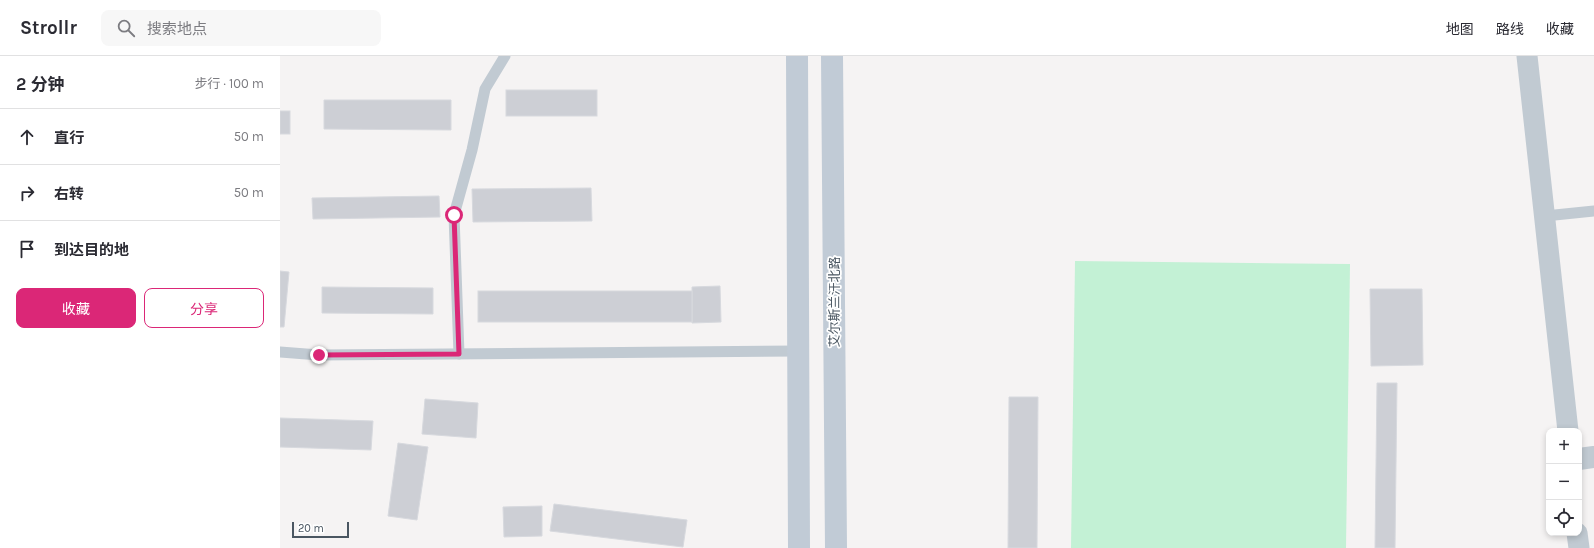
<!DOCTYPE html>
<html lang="zh">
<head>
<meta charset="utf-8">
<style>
  :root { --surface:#fff; --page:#f7f7f7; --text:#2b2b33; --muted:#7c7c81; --line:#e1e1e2; --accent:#db2777 }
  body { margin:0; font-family:Karla,"Noto Sans SC",sans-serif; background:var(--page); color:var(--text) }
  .controls { position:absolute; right:12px; bottom:12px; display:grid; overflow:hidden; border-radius:8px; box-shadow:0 2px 6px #0003 }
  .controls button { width:36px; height:36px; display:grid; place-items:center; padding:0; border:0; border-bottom:1px solid var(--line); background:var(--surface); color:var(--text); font:20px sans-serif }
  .scale { position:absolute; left:12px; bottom:10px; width:57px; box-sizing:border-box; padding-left:4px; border:2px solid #4a5661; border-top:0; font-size:11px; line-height:14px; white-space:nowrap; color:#4a5661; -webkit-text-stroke:3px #fff; paint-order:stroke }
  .stop { position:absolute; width:12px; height:12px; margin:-9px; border:3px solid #db2777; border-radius:50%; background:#fff }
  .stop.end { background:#db2777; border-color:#fff; box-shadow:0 1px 4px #0008 }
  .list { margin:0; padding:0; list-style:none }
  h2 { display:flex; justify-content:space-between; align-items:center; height:52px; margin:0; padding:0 16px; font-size:17px }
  h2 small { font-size:13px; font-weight:400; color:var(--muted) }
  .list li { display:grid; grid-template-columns:26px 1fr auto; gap:12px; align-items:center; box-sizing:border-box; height:56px; padding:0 16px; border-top:1px solid var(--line) }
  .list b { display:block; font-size:15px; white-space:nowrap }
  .list em { font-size:13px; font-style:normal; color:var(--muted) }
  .actions { display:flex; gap:8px; padding:12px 16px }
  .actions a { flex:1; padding:9px 0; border:1px solid var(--accent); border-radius:8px; text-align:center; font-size:14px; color:var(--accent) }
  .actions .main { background:var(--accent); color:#fff }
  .icon { flex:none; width:22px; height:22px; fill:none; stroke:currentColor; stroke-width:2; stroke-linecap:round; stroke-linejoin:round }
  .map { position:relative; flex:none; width:1314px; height:492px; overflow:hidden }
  header { display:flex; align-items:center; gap:24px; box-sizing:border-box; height:56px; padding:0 20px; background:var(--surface); border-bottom:1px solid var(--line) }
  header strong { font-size:19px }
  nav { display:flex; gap:22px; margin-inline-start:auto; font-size:14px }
  .search { width:280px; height:36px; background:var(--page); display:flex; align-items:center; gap:10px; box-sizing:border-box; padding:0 14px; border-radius:8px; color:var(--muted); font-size:15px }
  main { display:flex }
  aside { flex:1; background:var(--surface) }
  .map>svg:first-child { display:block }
  .pitch { fill:#c3f1d5 }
  .building { fill:#cdcfd5; stroke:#d7d9de }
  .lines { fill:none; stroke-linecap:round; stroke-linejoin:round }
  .service { stroke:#c1cad2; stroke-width:11 }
  .minor { stroke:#c1cad2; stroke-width:21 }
  .tertiary { stroke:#c1cad2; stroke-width:22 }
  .secondary { stroke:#c1cbd6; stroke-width:22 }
  .route { stroke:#db2777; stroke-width:5 }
  .labels { text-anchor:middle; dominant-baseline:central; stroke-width:3.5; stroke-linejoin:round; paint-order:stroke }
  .street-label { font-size:13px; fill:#4a5661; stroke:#fff }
</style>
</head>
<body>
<header>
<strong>Strollr</strong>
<div class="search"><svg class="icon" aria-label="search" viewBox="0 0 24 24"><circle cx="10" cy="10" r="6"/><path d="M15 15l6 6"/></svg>搜索地点</div>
<nav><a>地图</a><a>路线</a><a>收藏</a></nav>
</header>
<main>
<aside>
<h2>2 分钟<small>步行 · 100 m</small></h2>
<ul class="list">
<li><svg class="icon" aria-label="ahead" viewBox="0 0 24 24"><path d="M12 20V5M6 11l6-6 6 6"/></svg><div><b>直行</b></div><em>50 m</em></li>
<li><svg class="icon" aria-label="right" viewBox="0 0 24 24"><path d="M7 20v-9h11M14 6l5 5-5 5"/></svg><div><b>右转</b></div><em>50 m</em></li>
<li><svg class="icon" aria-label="arrive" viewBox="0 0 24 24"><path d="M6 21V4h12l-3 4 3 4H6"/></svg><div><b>到达目的地</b></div></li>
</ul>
<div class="actions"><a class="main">收藏</a><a>分享</a></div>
</aside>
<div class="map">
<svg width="1314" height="492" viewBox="0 0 1314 492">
  <rect width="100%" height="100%" fill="#f5f3f3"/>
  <polygon class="pitch" points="795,205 1070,208 1066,492 791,492"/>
  <g class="building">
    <rect x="226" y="34" width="91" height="26"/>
    <polygon points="44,44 171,44 171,74 44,73"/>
    <rect x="0" y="55" width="10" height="23"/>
    <polygon points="311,132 312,165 193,166 192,133"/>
    <polygon points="159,140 160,161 33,163 32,142"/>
    <polygon points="0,215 9,216 4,271 0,271"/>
    <polygon points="440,230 441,266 412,267 412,231"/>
    <polygon points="42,231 153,232 153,258 42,257"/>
    <polygon points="1090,233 1142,233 1143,309 1091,310"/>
    <rect x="198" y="235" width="214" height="31"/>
    <polygon points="1097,327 1117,327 1115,492 1095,492"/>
    <polygon points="729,341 758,341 757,492 728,492"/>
    <polygon points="145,343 198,347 196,382 142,378"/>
    <polygon points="0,362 93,365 91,394 0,391"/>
    <polygon points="118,387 148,391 137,464 108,460"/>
    <polygon points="274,448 407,464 403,491 270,475"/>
    <polygon points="262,450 262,480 224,481 223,451"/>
  </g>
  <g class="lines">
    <g class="service">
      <polyline points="1265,160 1314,155"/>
      <polyline points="0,296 39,299 518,295"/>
      <polyline points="179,298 174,159 192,94 205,33 225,0"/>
    </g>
    <g class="minor">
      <polyline points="1247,0 1288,375"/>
      <polyline points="1297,477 1299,492"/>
    </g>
    <polyline class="tertiary" points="1299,403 1314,401"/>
    <g class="secondary">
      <polyline points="517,0 519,492"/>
      <polyline points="552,0 556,492"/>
    </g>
  </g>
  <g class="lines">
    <polyline class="route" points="39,299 179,298 174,159"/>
  </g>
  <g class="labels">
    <g class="street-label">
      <text transform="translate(554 246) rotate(-90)">艾尔斯兰汗北路</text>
    </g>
  </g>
</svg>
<div class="controls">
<button>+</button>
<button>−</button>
<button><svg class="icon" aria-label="locate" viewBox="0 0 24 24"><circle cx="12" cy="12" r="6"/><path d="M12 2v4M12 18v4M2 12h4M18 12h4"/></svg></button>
</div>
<div class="scale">20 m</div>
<div class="stop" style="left:174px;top:159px"></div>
<div class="stop end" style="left:39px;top:299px"></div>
</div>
</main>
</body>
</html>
